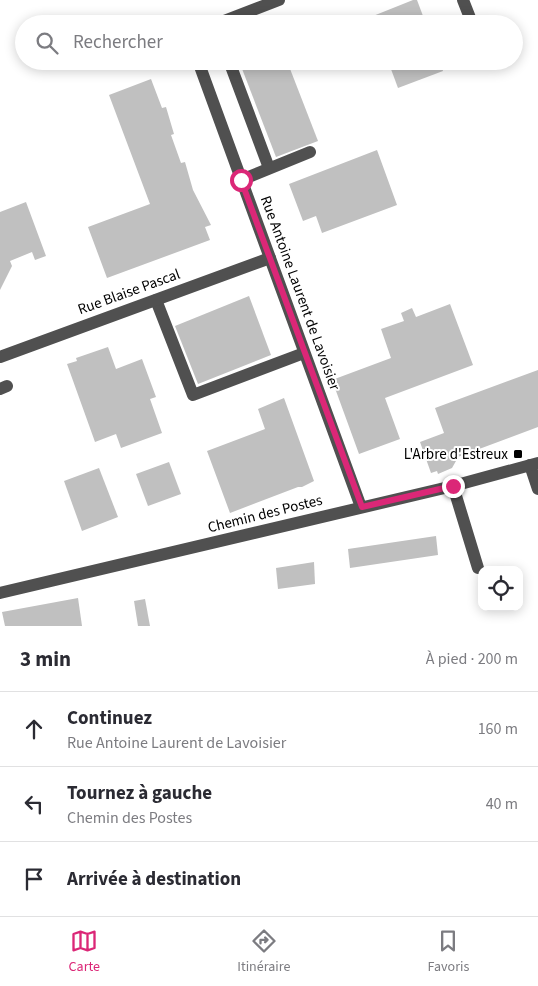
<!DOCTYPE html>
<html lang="fr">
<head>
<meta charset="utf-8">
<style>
  :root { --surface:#fff; --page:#f7f7f7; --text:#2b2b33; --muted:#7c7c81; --line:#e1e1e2; --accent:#db2777 }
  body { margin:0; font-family:"Source Sans 3",sans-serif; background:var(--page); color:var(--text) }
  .controls { position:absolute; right:15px; bottom:15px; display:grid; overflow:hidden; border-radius:10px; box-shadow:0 2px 12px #0003 }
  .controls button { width:45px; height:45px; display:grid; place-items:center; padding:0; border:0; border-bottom:1px solid var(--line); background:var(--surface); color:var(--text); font:25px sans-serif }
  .stop { position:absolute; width:15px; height:15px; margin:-11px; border:4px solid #db2777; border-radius:50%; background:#fff }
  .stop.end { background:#db2777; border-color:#fff; box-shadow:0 1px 5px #0008 }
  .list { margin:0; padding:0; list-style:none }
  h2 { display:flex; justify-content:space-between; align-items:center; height:65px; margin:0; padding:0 20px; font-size:21px }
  h2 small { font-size:16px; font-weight:400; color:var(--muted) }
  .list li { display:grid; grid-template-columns:32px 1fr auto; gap:15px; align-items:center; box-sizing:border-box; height:75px; padding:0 20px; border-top:1px solid var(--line) }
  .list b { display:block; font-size:19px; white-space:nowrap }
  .list p { margin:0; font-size:16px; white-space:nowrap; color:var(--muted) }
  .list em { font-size:16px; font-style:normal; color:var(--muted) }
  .icon { flex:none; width:28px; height:28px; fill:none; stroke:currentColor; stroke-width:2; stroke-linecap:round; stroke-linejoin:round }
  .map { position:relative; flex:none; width:538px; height:626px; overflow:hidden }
  .search { position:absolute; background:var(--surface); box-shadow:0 2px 12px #0003; left:15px; right:15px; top:15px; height:55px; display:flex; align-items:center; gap:12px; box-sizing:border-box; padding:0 18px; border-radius:28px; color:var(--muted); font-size:19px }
  .sheet { height:290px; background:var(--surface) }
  nav { display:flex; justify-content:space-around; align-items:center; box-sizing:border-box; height:70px; border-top:1px solid var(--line); background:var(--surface); font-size:14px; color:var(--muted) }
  nav a { display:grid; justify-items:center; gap:2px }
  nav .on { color:var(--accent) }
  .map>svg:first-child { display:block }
  .building { fill:#c0c0c0 }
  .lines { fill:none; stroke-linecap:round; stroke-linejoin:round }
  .minor { stroke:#505050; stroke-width:12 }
  .route { stroke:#db2777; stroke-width:6 }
  .poi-dot { fill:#000; stroke:#fff; stroke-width:2 }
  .labels { text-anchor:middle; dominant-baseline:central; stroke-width:4; stroke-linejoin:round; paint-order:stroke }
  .street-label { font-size:15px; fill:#000; stroke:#fff }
  .poi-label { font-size:15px; fill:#000; stroke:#fff; text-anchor:end }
</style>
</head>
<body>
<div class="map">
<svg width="538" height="626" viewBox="0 0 538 626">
  <rect width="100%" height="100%" fill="#fff"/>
  <g class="building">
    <polygon points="413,0 417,0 426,24 353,24"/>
    <polygon points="239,61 287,61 318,141 276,157"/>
    <polygon points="388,61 440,61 443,71 398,88"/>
    <polygon points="151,79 162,108 166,107 174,134 171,135 181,163 185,162 193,190 211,225 205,227 210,240 107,278 88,227 150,204 109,95"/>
    <polygon points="377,150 397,205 322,233 316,216 303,221 289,184"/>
    <polygon points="26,202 46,256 35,260 32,252 10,261 12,266 0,290 0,212"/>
    <polygon points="249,296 271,355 198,384 175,326"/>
    <polygon points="450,304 473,365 385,398 400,439 359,454 332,380 391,358 381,329 404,321 401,313 412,308 416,317"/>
    <polygon points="108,347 116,369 142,359 156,397 150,399 162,433 121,448 116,434 95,442 67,364 77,361 76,358"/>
    <polygon points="538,370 538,427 455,458 456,461 452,468 438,474 437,471 431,473 420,442 444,433 435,408"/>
    <polygon points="284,398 314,481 302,487 298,487 230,513 207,451 265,429 258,409"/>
    <polygon points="169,462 181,494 148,506 136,474"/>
    <polygon points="99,468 118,517 82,531 64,481"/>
    <polygon points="436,536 438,555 350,568 348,549"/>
    <polygon points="314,562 315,584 278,589 276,568"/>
    <polygon points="78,598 82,626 5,626 2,612"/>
    <polygon points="145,599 150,626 138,626 134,601"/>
  </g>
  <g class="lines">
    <g class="minor">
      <polyline points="463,0 472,23 470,24"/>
      <polyline points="216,24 279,0"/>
      <polyline points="198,61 361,507"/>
      <polyline points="229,61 269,168"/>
      <polyline points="241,180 310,152"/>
      <polyline points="156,300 193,395 304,353"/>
      <polyline points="0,357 270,258"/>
      <polyline points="0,389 7,386"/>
      <polyline points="530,465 538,489"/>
      <polyline points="453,486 478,568"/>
      <polyline points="0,593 453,486 538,463"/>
    </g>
  </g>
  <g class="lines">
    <polyline class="route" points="241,180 362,507 453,486"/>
  </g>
  <rect class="poi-dot" x="513" y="449" width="10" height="10" rx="2.5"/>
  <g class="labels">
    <g class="street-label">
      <text transform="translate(129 292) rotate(-20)">Rue Blaise Pascal</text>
      <text transform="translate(300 293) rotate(70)">Rue Antoine Laurent de Lavoisier</text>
      <text transform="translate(265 514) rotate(-14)">Chemin des Postes</text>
    </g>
    <g class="poi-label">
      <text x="508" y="454">L'Arbre d'Estreux</text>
    </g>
  </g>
</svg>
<div class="controls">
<button><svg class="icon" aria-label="locate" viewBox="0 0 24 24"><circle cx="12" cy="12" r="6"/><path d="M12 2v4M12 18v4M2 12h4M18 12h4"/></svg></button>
</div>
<div class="stop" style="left:241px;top:180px"></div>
<div class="stop end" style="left:453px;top:486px"></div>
<div class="search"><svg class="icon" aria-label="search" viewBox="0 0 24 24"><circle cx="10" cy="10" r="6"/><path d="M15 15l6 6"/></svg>Rechercher</div>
</div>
<section class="sheet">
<h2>3 min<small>À pied · 200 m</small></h2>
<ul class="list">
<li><svg class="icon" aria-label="ahead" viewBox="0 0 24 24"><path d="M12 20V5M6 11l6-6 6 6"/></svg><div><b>Continuez</b><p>Rue Antoine Laurent de Lavoisier</p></div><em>160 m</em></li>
<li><svg class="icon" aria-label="left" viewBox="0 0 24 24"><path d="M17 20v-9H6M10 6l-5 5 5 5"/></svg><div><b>Tournez à gauche</b><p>Chemin des Postes</p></div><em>40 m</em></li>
<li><svg class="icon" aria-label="arrive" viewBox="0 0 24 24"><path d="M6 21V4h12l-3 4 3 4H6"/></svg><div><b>Arrivée à destination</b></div></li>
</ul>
</section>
<nav>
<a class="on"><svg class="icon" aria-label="map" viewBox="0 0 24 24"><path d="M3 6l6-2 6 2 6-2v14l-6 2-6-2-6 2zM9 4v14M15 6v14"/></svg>Carte</a>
<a><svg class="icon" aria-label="directions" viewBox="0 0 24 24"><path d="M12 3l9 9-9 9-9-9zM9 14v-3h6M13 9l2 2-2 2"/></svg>Itinéraire</a>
<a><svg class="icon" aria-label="saved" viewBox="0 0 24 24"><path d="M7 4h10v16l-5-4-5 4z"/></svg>Favoris</a>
</nav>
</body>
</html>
